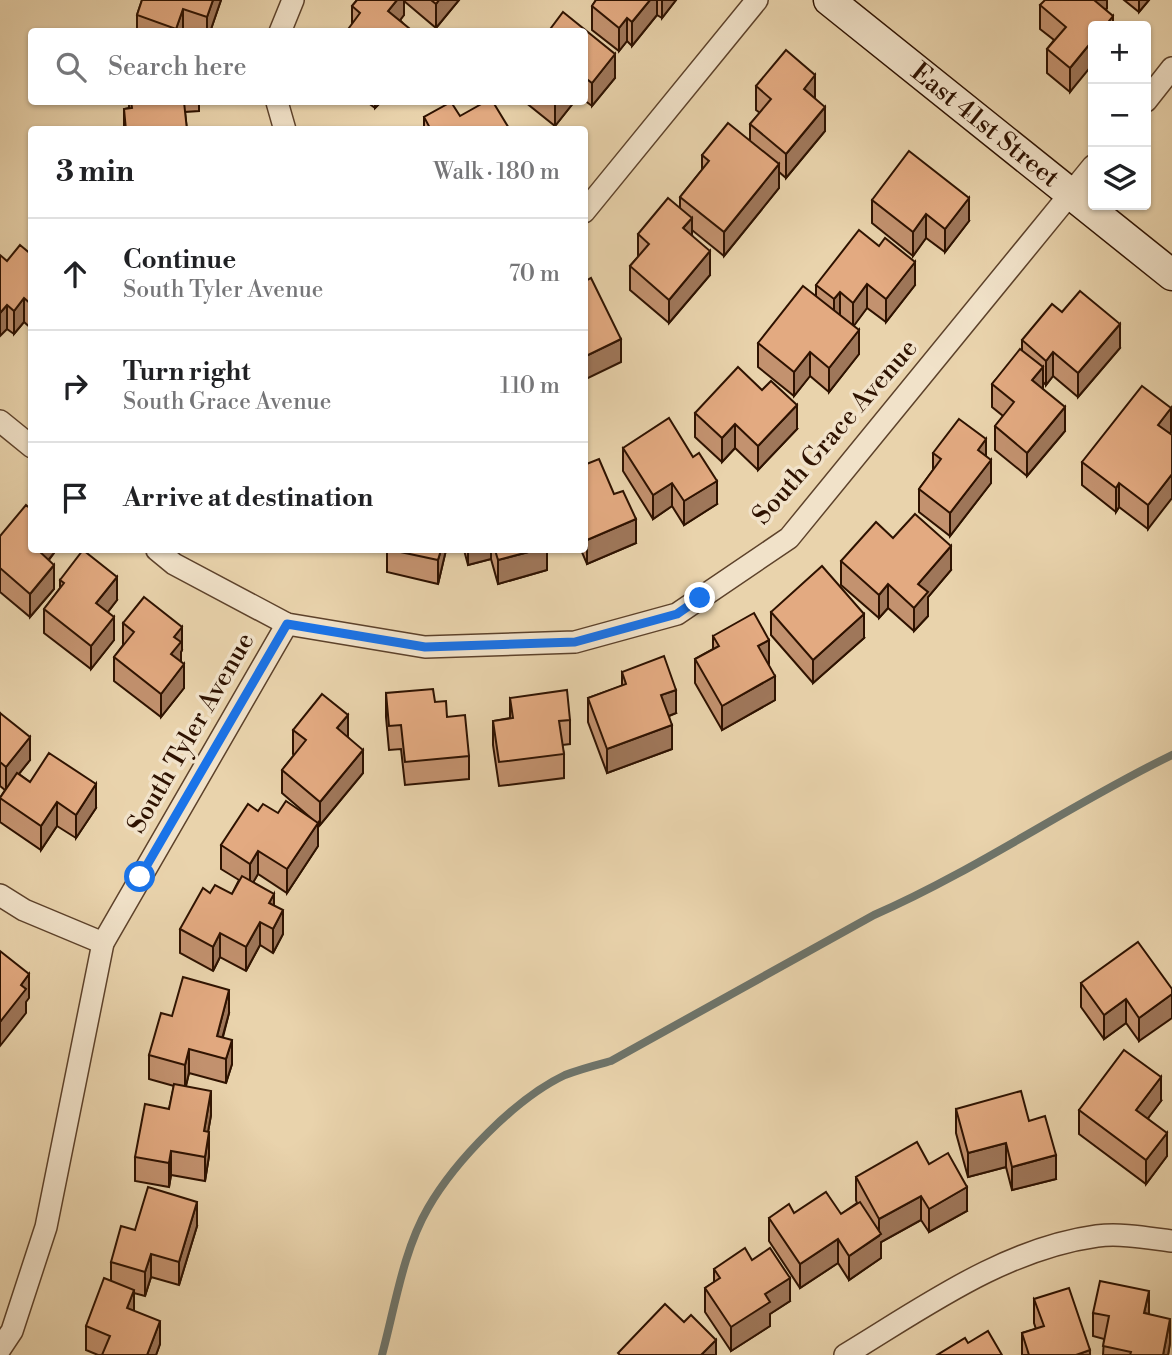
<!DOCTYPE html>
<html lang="en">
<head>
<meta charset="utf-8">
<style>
  :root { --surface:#fff; --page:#f6f6f6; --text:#202124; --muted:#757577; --line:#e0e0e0 }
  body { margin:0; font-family:"Libre Bodoni",serif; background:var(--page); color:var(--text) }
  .controls { position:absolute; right:21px; top:21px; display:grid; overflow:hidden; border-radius:7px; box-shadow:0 2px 5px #0004 }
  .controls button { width:63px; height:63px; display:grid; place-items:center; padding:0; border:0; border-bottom:2px solid var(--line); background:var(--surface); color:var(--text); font:35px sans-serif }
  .stop { position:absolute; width:21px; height:21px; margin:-16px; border:5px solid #1a73e8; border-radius:50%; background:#fff }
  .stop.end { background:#1a73e8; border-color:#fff; box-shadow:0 2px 7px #0008 }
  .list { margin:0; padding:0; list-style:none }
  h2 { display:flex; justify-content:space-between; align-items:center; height:91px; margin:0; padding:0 28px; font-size:30px }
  h2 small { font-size:23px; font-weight:400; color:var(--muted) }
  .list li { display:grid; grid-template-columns:46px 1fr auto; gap:21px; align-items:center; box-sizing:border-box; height:112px; padding:0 28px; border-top:2px solid var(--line) }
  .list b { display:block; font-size:26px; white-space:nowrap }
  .list p { margin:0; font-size:23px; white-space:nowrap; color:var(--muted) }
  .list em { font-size:23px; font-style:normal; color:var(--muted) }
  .icon { flex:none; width:38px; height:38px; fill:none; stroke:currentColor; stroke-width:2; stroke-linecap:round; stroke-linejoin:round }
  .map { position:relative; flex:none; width:1172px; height:1355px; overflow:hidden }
  .search { position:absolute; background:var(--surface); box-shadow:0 2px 5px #0004; left:28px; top:28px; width:560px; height:77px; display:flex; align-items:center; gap:18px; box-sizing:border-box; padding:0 24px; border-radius:7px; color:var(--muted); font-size:26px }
  .panel { position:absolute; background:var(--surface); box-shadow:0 2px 5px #0004; left:28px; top:126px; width:560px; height:427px; border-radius:7px }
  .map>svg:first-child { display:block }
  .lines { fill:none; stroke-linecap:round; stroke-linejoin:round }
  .stream { stroke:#6e746a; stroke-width:8 }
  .street-casing { stroke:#5d422b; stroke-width:24 }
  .secondary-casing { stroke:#2e1200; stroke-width:33 }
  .street { stroke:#f1e2c9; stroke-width:21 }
  .secondary { stroke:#f1e2c9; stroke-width:30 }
  .wall { fill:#c3926f; stroke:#2e1200; stroke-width:2 }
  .shaded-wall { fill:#9f775a; stroke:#2e1200; stroke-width:2 }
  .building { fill:#e3aa81; stroke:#2e1200; stroke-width:2 }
  .route { stroke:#1a73e8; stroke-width:9 }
  .labels { text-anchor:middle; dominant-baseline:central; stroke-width:7; stroke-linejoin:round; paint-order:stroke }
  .street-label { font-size:26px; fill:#2e1200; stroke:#f1e2c9 }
</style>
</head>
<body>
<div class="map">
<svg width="1172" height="1355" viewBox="0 0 1172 1355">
  <rect width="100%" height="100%" fill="#e9d3ac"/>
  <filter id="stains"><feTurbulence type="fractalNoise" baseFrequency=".00286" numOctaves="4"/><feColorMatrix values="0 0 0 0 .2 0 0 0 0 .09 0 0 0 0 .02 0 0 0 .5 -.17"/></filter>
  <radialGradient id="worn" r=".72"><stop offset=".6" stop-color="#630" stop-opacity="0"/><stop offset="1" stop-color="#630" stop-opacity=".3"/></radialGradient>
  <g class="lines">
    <path class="stream" d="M382 1355C395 1307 403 1251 428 1208 455 1161 516 1098 565 1075 580 1069 596 1065 611 1061L874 915C977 870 1071 804 1172 755"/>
    <defs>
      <g id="street">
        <polyline points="280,32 293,0"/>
        <polyline points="1146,101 1172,68"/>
        <polyline points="277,102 285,130"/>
        <polyline points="584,212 757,0"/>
        <polyline points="0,421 32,447"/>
        <polyline points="157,550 174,564 287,624 425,647 575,642 677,614 789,538 1093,166"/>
        <polyline points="0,895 24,910 103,943"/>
        <polyline points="0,1349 12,1331 46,1227 103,943 287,624"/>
        <path d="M845 1355C923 1308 1003 1249 1097 1236 1121 1233 1148 1238 1172 1241"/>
      </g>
      <g id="secondary">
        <path id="s1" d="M829 0 1172 275"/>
      </g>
    </defs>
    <use href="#street" class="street-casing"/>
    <use href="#secondary" class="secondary-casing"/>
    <use href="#street" class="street"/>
    <use href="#secondary" class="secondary"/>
  </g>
  <g class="wall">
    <polygon points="142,0 221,0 210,32 137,32 137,15"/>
    <polygon points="357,0 459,0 436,28 404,1 404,15 400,20 410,32 352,24 352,6"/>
    <polygon points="596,0 676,0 662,18 657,15 632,46 627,41 619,51 592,30 592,6"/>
    <polygon points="1107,0 1107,8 1106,10 1113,26 1070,92 1047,73 1047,49 1054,40 1040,29 1040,5"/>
    <polygon points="1124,0 1149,0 1139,12"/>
    <polygon points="584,32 615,78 592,106 584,100"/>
    <polygon points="756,86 815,99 825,131 786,178 779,172 779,188 724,256 692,230 692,235 710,275 669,323 630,290 630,266 638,257 638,234 680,208 680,197 702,170 702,155 750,141 750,124 760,113 756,110"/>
    <polygon points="129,102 199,102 199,111 185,112 187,130 124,130 124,109 129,108"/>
    <polygon points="367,102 381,102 375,108"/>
    <polygon points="525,102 574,102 555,126"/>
    <polygon points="460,116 510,130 424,130 424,117"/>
    <polygon points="872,200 969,221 945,252 926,238 913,256 872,223"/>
    <polygon points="879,246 915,285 886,322 867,308 853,326 859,354 829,392 810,376 794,396 758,367 758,343 816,296 816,285"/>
    <polygon points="32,255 32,329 24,322 14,334 7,329 7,261"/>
    <polygon points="1062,312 1120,348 1078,397 1053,376 1046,385 1043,382 1043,389 1065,431 1027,476 995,450 995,426 1003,416 992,407 992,384 1022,350 1022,340"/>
    <polygon points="695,413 797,429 758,470 735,448 722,462 695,437"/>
    <polygon points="1171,432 1148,529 1119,507 1116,512 1082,485 1082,462"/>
    <polygon points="623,448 717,504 684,525 672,506 653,519 623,471"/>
    <polygon points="933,453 986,456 991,483 950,536 919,512 919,489 933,470"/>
    <polygon points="584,465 636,543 587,564 581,550 584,550"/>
    <polygon points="0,536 54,550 54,553 49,560 54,589 30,617 0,592"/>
    <polygon points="893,538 951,570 928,597 928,616 914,631 888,608 879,618 841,585 841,561"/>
    <polygon points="387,550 446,550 438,584 387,572"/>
    <polygon points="464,550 547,550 547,570 498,584 491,559 468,565"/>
    <polygon points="60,580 117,600 108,612 114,640 91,669 44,633 44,609 60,588"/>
    <polygon points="771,612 864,638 813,683 771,635"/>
    <polygon points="123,623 182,650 181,652 181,661 184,688 161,717 114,681 114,657 123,645"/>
    <polygon points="713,636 769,664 768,664 775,700 722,730 695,683 695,659 713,649"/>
    <polygon points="622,672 676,713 669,716 672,749 607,773 588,722 588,698 622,686"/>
    <polygon points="386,693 435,702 447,717 469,756 469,779 405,785 401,749 389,750 386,717"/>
    <polygon points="510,698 570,720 570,744 562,745 564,754 564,778 499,786 493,745 493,721 510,718"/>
    <polygon points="0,713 30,760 19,774 30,782 96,808 76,838 57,826 41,850 0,822 0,798 5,790 0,786"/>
    <polygon points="293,730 348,737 363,773 320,825 318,824 318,846 287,893 258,874 253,882 274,905 283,934 273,953 260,945 246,971 220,957 213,971 180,953 180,929 210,893 232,894 239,880 221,869 221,845 258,811 311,818 282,793 282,770 294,755 293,754"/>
    <polygon points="1081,983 1172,989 1139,1041 1126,1023 1104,1039 1081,1007"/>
    <polygon points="229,1013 223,1037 232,1064 226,1083 189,1073 186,1086 211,1115 208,1132 209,1156 205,1181 171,1175 169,1187 135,1181 135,1157 169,1109 174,1086 149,1079 149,1055 172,1016"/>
    <polygon points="1161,1101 1148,1118 1167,1156 1146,1184 1079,1134 1079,1110"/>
    <polygon points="956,1109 1029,1121 1056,1179 1012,1190 1006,1167 968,1177 956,1133"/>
    <polygon points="929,1164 967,1211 929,1232 921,1220 881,1242 881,1258 849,1280 838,1263 800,1288 769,1241 769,1218 794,1213 841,1214 857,1203 856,1200 856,1177"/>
    <polygon points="197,1226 179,1285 151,1277 145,1296 134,1293 134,1311 160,1344 156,1355 98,1355 86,1350 86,1326 111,1281 111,1262 135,1230"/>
    <polygon points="752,1260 790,1301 770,1314 770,1326 731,1351 705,1312 705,1288 714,1282 714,1269"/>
    <polygon points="1034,1299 1090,1355 1022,1355 1022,1333 1036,1329 1034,1323"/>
    <polygon points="1093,1313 1148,1314 1170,1343 1168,1355 1103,1355 1104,1339 1093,1336"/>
  </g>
  <g class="shaded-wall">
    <polygon points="213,0 221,0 210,32 207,32 207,17"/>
    <polygon points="397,0 404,0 404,15 391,32 388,11"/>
    <polygon points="439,0 459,0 436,28 436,4"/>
    <polygon points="650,0 657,0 657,15 632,46 632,22"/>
    <polygon points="662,0 676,0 662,18"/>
    <polygon points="1094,0 1107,0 1107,8 1094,24"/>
    <polygon points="1139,0 1149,0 1139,12"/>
    <polygon points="183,9 183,32 176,32 176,29"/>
    <polygon points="1113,16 1113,26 1105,26"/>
    <polygon points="627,18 627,41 619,51 619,28"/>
    <polygon points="1093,40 1093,64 1070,92 1070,68"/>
    <polygon points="615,54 615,78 592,106 592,83"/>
    <polygon points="815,75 815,99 804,89"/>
    <polygon points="375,102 381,102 375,108"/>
    <polygon points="555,102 574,102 555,126"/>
    <polygon points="825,107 825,131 786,178 786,154"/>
    <polygon points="779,164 779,188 724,256 724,232"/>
    <polygon points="969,198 969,221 945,252 945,229"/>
    <polygon points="926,214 926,238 913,256 913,232"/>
    <polygon points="692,218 692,241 683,228"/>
    <polygon points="710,251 710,275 669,323 669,300"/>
    <polygon points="915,262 915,285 886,322 886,299"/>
    <polygon points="867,284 867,308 853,327 853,303"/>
    <polygon points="840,292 840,316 834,323 834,299"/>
    <polygon points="24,298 24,322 14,334 14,311"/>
    <polygon points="7,305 7,329 0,336 0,313"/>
    <polygon points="1120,324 1120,348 1078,397 1078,373"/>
    <polygon points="859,330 859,354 829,392 829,368"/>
    <polygon points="621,339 621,362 584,380 584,357"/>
    <polygon points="810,352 810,376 794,396 794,372"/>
    <polygon points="1053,352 1053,376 1046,385 1046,361"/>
    <polygon points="1043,367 1043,391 1032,380"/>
    <polygon points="797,405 797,429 758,470 758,446"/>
    <polygon points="1065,407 1065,431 1027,476 1027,453"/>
    <polygon points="1171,408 1171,432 1158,448 1158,425"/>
    <polygon points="735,424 735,448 722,462 722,438"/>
    <polygon points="986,439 986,463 978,450"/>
    <polygon points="991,460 991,483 950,536 950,513"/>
    <polygon points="1172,474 1172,498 1148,529 1148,505"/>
    <polygon points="717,481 717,504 684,525 684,501"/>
    <polygon points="672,483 672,506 653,519 653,495"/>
    <polygon points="1119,483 1119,507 1116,512 1116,488"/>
    <polygon points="636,519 636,543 587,564 587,540"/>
    <polygon points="951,546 951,570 928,597 928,616 914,631 914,608 918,584"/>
    <polygon points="37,550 54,550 54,553 37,574"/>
    <polygon points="441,550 446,550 438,584 438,560"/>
    <polygon points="468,550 491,550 491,559 468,565"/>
    <polygon points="536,550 547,550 547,570 498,584 498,560"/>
    <polygon points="54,565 54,589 30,617 30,594"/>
    <polygon points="117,577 117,600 96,627 96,603"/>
    <polygon points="888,584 888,608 879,618 879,595"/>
    <polygon points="864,614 864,638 813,683 813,660"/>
    <polygon points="114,617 114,640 91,669 91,646"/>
    <polygon points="182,627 182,650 181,652 181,666 171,654 174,637"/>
    <polygon points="769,640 769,664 758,670 758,646"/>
    <polygon points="184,664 184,688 161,717 161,694"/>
    <polygon points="775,676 775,700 722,730 722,706"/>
    <polygon points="676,690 676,713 661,719 661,695"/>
    <polygon points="348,715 348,739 337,728"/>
    <polygon points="672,725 672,749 607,773 607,749"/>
    <polygon points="30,737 30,760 6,790 6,767"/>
    <polygon points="363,750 363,773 320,825 320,802"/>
    <polygon points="96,784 96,808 76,838 76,815"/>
    <polygon points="57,802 57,826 41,850 41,826"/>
    <polygon points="318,823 318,846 287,893 287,869"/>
    <polygon points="258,851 258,874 250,888 250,864"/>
    <polygon points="274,894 274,918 269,903"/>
    <polygon points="283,910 283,934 273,953 273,929"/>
    <polygon points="260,922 260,945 246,971 246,947"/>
    <polygon points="220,933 220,957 213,971 213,947"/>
    <polygon points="29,974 29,998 26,1002 26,1013 0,1046 0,1022 21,985"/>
    <polygon points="229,990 229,1013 217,1057 217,1036"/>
    <polygon points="1172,994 1172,1018 1139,1041 1139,1018"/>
    <polygon points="1126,999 1126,1023 1104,1039 1104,1015"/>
    <polygon points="232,1040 232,1064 226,1083 226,1059"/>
    <polygon points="189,1049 189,1073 185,1089 185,1065"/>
    <polygon points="1161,1077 1161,1101 1136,1134 1136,1110"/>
    <polygon points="211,1091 211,1115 204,1155 204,1131"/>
    <polygon points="209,1132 209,1156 205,1181 205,1157"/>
    <polygon points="1167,1133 1167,1156 1146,1184 1146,1160"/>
    <polygon points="1006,1143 1006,1167 968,1177 968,1153"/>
    <polygon points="171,1151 171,1175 169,1187 169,1163"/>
    <polygon points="1056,1155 1056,1179 1012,1190 1012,1167"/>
    <polygon points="967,1187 967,1211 929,1232 929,1209"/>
    <polygon points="921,1196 921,1220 881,1242 881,1258 849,1280 849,1256 879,1236 879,1219"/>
    <polygon points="197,1202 197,1226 179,1285 179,1262"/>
    <polygon points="838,1239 838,1263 800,1288 800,1264"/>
    <polygon points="151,1254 151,1277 145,1296 145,1272"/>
    <polygon points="790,1278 790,1301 770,1314 770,1326 731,1351 731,1327 765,1294"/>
    <polygon points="134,1290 134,1314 127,1308"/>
    <polygon points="1149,1291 1149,1314 1144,1313"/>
    <polygon points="1170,1319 1170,1343 1168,1355 1163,1355"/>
    <polygon points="160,1321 160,1344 156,1355 147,1355"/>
    <polygon points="716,1340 716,1355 701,1355"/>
    <polygon points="1090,1350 1090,1355 1076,1355"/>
  </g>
  <g class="building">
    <polygon points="142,0 213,0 207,17 183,9 176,29 137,15"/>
    <polygon points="357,0 397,0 388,11 410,29 408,32 346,32 360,13 352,6"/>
    <polygon points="431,0 439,0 436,4"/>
    <polygon points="596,0 650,0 632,22 627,18 619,28 592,6"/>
    <polygon points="1045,0 1094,0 1113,16 1105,26 1093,26 1093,40 1070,68 1047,49 1066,27 1040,5"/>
    <polygon points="563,12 615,54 592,83 584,77 584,32 548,32"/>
    <polygon points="786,50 815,75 804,89 825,107 786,154 750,124 771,99 756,86"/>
    <polygon points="131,102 184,102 187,130 126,130 124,109 132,108"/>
    <polygon points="451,102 460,116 485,102 493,102 510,130 431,130 424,117"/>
    <polygon points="728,123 779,164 724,232 680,197 709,161 702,155"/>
    <polygon points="909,151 969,198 945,229 926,214 913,232 872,200"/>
    <polygon points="668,198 692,218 683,228 710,251 669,300 630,266 649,244 638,234"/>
    <polygon points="859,230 879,246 885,238 915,262 886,299 867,284 853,303 840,292 834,299 816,285"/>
    <polygon points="20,245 32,255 32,305 24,298 14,311 7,305 0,313 0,255 7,261"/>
    <polygon points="591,278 621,339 584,357 584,282"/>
    <polygon points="803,286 859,330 829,368 810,352 794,372 758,343"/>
    <polygon points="1080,291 1120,324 1078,373 1053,352 1046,361 1022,340 1052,304 1062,312"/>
    <polygon points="1020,349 1043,367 1032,380 1065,407 1027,453 995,426 1014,402 992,384"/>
    <polygon points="738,367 762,390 771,381 797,405 758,446 735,424 722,438 695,413"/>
    <polygon points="1142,386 1171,408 1158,425 1172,435 1172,474 1148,505 1119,483 1116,488 1082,462"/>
    <polygon points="669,418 693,457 699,453 717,481 684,501 672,483 653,495 623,448"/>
    <polygon points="959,419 986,439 978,450 991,460 950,513 919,489 941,459 933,453"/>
    <polygon points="599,459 614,494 623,491 636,519 587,540 584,535 584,465"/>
    <polygon points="26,505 32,510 32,550 38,550 54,565 30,594 0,568 0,536"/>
    <polygon points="915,514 951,546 918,584 928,592 914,608 888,584 879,595 841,561 876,522 893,538"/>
    <polygon points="83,550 117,577 96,603 114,617 91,646 44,609 64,583 60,580"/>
    <polygon points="391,550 441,550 438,560"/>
    <polygon points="495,550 536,550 498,560"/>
    <polygon points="822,566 864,614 813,660 771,612"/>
    <polygon points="144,597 182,627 174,637 181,642 171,654 184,664 161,694 114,657 134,632 123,623"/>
    <polygon points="754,613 769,640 758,646 775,676 722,706 695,659 719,646 713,636"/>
    <polygon points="664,656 676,690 661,695 672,725 607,749 588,698 626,684 622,672"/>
    <polygon points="433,689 435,702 446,701 447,717 465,715 469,756 405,762 401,725 389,726 386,693"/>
    <polygon points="567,690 570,720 559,721 564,754 499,762 493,721 513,718 510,698"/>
    <polygon points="322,694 348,715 337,728 363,750 320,802 282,770 306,740 293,730"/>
    <polygon points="0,713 30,737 6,767 0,762"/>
    <polygon points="49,753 96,784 76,815 57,802 41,826 0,798 17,773 30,782"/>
    <polygon points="286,801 318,823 287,869 258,851 250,864 221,845 248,804 258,811 263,804 278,813"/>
    <polygon points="242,876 274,894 269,903 283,910 273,929 260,922 246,947 220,933 213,947 180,929 203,888 210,893 215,885 232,894"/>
    <polygon points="1138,942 1172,989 1172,994 1139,1018 1126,999 1104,1015 1081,983"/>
    <polygon points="0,951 29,974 21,985 26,989 0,1022"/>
    <polygon points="183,977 229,990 217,1036 232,1040 226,1059 189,1049 185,1065 149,1055 161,1013 172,1016"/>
    <polygon points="1124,1050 1161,1077 1136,1110 1167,1133 1146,1160 1079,1110"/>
    <polygon points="174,1084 211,1091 204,1131 209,1132 205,1157 171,1151 169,1163 135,1157 145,1104 169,1109"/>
    <polygon points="1021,1091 1029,1121 1045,1116 1056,1155 1012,1167 1006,1143 968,1153 956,1109"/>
    <polygon points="917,1142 929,1164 948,1153 967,1187 929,1209 921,1196 879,1219 856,1177"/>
    <polygon points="148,1187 197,1202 179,1262 151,1254 145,1272 111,1262 121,1226 135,1230"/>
    <polygon points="826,1192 841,1214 860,1202 881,1234 849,1256 838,1239 800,1264 769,1218 789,1204 794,1213"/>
    <polygon points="745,1248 752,1260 770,1248 790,1278 765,1294 770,1302 731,1327 705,1288 720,1278 714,1269"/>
    <polygon points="104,1278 134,1290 127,1308 160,1321 147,1355 102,1355 110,1336 86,1326"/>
    <polygon points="1100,1281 1149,1291 1144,1313 1170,1319 1163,1355 1130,1355 1131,1352 1103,1346 1109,1316 1093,1313"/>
    <polygon points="1069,1288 1090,1350 1076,1355 1029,1355 1022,1333 1044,1326 1034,1299"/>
    <polygon points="665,1304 684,1322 691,1315 716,1340 701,1355 620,1355 618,1353"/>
    <polygon points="988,1331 1002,1355 937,1355 965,1338 968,1343"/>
  </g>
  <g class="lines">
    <polyline class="route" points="140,877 287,624 425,647 575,642 677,614 700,598"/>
  </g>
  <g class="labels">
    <g class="street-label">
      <text stroke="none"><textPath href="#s1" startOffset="200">East 41st Street</textPath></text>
      <text transform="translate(835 432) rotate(-49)">South Grace Avenue</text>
      <text transform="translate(191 733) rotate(-60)">South Tyler Avenue</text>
    </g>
  </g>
  <rect width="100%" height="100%" filter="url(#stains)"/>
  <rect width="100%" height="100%" fill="url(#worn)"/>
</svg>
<div class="controls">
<button>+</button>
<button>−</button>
<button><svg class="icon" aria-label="layers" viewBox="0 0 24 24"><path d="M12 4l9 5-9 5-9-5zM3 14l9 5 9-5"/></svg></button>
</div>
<div class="stop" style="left:140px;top:877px"></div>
<div class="stop end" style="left:700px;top:598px"></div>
<div class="search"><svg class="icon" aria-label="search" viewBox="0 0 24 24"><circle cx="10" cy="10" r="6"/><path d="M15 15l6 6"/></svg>Search here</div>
<section class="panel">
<h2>3 min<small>Walk · 180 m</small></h2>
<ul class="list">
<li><svg class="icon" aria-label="ahead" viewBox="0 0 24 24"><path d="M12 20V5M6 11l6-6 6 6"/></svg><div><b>Continue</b><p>South Tyler Avenue</p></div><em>70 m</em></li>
<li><svg class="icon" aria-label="right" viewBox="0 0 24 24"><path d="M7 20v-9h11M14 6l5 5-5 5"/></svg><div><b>Turn right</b><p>South Grace Avenue</p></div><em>110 m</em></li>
<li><svg class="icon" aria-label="arrive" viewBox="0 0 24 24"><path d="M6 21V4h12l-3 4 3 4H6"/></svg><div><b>Arrive at destination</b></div></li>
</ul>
</section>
</div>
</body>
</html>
